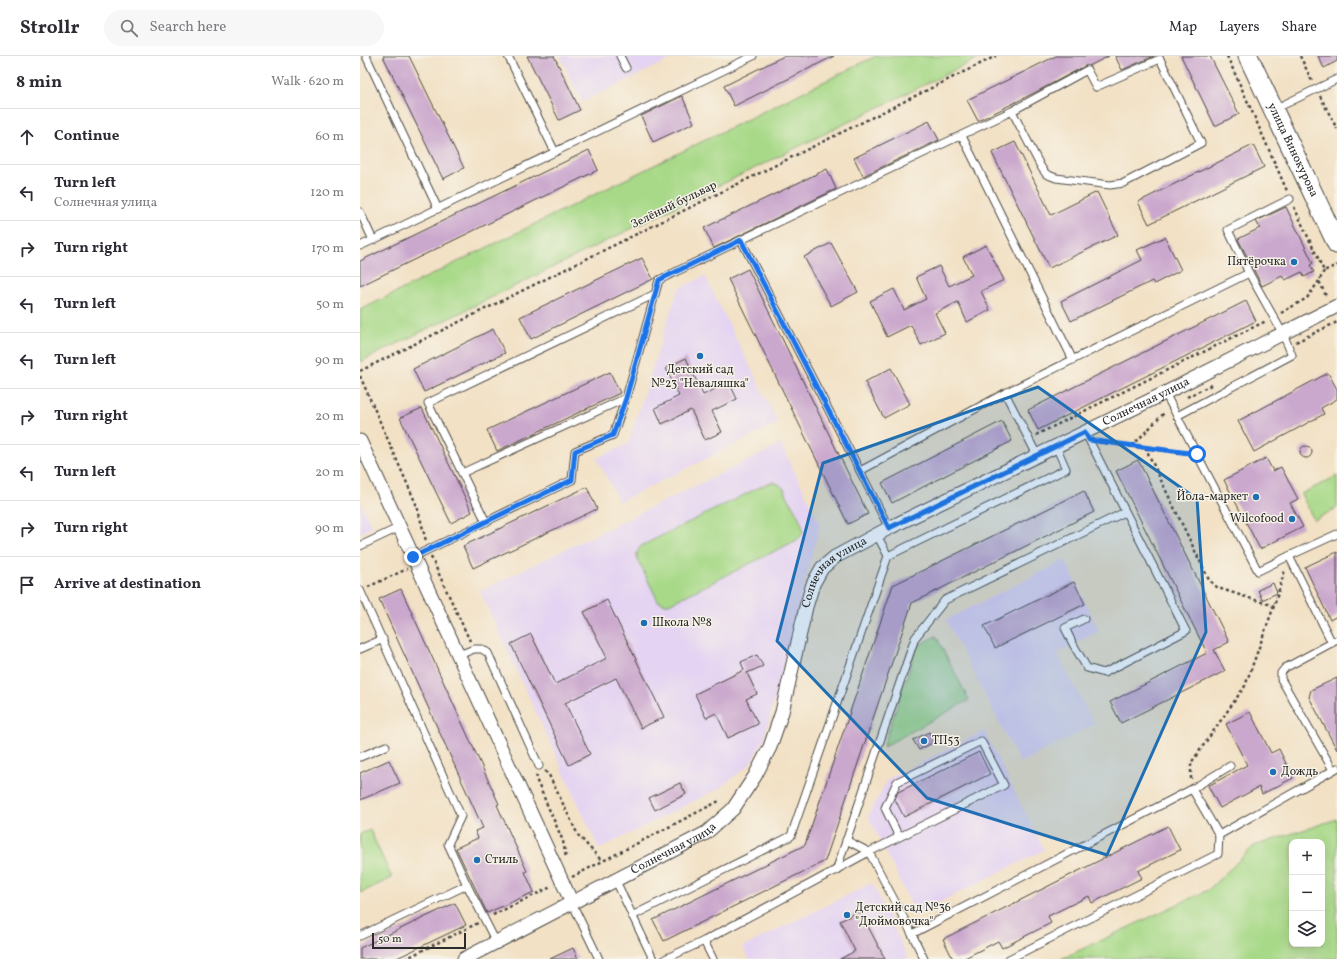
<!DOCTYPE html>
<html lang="en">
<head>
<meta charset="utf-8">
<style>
  :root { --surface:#fff; --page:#f7f7f7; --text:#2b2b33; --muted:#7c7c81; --line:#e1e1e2 }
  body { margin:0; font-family:Vollkorn,serif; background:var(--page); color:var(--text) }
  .controls { position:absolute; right:12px; bottom:12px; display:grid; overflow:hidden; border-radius:8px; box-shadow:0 4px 16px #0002 }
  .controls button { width:36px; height:36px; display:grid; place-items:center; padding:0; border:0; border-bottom:1px solid var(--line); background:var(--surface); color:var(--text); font:20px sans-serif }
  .scale { position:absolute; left:12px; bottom:10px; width:94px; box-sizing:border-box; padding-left:4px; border:2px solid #2b2b2b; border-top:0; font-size:11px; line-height:14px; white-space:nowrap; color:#2b2b2b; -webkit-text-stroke:3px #f7f3e8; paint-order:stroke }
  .stop { position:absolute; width:12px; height:12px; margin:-9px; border:3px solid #1a73e8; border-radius:50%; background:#fff }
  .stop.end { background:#1a73e8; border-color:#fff; box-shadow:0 1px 4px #0008 }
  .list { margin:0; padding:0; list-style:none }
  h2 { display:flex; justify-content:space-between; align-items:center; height:52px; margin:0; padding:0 16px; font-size:17px }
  h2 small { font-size:13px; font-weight:400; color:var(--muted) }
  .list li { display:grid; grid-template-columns:26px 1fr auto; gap:12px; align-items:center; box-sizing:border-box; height:56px; padding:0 16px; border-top:1px solid var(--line) }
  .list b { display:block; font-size:15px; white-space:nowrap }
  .list p { margin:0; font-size:13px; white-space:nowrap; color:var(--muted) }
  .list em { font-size:13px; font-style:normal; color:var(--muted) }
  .icon { flex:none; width:22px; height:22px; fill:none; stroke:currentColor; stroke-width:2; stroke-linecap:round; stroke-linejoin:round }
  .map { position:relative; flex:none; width:977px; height:903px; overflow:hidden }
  header { display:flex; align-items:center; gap:24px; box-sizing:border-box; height:56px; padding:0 20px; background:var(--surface); border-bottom:1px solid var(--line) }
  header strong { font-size:19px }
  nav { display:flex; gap:22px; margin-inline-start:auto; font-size:14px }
  .search { width:280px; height:36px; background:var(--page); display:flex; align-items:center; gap:10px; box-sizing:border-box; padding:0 14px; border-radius:22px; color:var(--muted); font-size:15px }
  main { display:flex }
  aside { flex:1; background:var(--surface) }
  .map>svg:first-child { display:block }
  .built { fill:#e4d3f2 }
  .green { fill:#a8d988; stroke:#6a825a; fill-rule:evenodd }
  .building { fill:#caa7cd }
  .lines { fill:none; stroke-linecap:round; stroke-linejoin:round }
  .service-casing { stroke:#494642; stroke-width:9 }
  .minor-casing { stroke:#494642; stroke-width:15 }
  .secondary-casing { stroke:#494642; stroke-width:21 }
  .path { stroke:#494642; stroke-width:2.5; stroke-dasharray:3 3; stroke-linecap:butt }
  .service { stroke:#fff; stroke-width:7 }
  .minor { stroke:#fff; stroke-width:13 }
  .secondary { stroke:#fff; stroke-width:19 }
  .route { stroke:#1a73e8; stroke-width:5 }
  .marked { fill:#1f6fb2; fill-opacity:0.2; stroke:#1f6fb2; stroke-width:3; stroke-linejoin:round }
  .poi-dot { fill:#1f6fb2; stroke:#f7f3e8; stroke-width:1.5 }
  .labels { text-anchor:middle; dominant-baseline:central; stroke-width:3; stroke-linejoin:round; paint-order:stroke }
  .street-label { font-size:12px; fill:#2b2b2b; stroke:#f7f3e8 }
  .poi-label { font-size:12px; fill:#2b2b2b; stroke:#f7f3e8; text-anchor:start }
</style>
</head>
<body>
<header>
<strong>Strollr</strong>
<div class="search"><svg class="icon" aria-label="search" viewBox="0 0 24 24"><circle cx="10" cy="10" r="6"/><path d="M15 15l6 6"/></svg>Search here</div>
<nav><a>Map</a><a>Layers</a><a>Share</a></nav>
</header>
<main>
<aside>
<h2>8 min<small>Walk · 620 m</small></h2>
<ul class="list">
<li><svg class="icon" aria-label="ahead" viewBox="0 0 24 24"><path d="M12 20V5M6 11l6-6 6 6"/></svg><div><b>Continue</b></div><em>60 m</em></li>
<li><svg class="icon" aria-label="left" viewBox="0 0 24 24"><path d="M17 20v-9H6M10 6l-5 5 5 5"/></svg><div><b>Turn left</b><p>Солнечная улица</p></div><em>120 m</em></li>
<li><svg class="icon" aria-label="right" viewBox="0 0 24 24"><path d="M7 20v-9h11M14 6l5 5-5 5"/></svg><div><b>Turn right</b></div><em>170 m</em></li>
<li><svg class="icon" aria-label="left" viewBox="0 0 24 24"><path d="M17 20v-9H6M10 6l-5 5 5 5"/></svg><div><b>Turn left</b></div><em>50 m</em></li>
<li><svg class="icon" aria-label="left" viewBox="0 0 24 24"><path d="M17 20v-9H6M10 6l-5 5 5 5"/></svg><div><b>Turn left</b></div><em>90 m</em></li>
<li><svg class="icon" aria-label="right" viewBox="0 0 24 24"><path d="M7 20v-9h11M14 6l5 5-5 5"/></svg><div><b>Turn right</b></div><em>20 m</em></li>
<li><svg class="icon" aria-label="left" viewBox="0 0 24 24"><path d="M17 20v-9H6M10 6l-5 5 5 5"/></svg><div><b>Turn left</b></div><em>20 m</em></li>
<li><svg class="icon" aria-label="right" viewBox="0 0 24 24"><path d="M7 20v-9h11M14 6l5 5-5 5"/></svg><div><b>Turn right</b></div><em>90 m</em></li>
<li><svg class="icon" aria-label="arrive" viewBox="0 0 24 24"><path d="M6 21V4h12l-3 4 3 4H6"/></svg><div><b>Arrive at destination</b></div></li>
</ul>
</aside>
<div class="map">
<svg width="977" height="903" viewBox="0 0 977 903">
  <rect width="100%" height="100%" fill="#f7f3e8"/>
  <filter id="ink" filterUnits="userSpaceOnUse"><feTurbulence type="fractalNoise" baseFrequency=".025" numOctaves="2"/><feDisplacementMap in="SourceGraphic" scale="8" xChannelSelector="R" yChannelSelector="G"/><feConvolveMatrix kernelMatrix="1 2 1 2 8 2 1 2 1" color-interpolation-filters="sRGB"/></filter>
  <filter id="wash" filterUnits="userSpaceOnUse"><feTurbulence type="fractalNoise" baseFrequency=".012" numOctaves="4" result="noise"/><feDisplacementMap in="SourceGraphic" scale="16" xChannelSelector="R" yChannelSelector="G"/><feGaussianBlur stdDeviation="0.9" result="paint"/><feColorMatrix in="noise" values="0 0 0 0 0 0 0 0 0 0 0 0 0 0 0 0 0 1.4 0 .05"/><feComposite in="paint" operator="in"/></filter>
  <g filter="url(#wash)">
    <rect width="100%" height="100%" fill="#f2e1c5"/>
    <g class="built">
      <polygon points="200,0 317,0 222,46"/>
      <polygon points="345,220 418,367 259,446 237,402 268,388 318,233"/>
      <polygon points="421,388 460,468 404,684 389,709 358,733 239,793 120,535"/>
      <polygon points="0,446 12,471 0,477"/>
      <polygon points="705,504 739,575 697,597 734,668 660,707 586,564"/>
      <polygon points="624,675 684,794 556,858 508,760 528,723"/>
      <polygon points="512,827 549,903 389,903 383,891"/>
    </g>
    <g class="green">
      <polygon points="516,0 623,0 0,306 0,254"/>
      <polygon points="977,420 977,452 954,464 941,438"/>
      <path d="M413 426 420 429 424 433C428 443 444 466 443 476 442 479 439 482 437 484L309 548H305L298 545 277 502C276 497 278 494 281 490L408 427Z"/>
      <polygon points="576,580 609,644 523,691 557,590"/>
      <path d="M977 763V903H701L848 834 894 790ZM932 786H962V888H932Z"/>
      <polygon points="10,774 32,822 0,837 0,778"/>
    </g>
    <g id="blocks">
      <g class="building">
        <polygon points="23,0 49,0 104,112 83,123"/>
        <polygon points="167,0 194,0 220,54 199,64"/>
        <polygon points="424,0 474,0 374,50 364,30"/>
        <polygon points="696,0 749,0 729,10 725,10 674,37 618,65 607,44"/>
        <polygon points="755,0 794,0 762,14"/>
        <polygon points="821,0 850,0 879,58 855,70"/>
        <polygon points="958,0 977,0 977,5 964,12"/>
        <polygon points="322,40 334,67 293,86 281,60"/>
        <polygon points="569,65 579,84 503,120 494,102"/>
        <polygon points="655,86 691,159 737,136 758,179 689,212 632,97"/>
        <polygon points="893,89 904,111 789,168 778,146"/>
        <polygon points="229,94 238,114 0,230 0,205"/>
        <polygon points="467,113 476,133 354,192 344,172"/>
        <polygon points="926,151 953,207 950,209 954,216 944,221 942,216 925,224 922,220 902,230 878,183 900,172 896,165"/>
        <polygon points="805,181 821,214 794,228 792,225 711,265 701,245 782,204 777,194"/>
        <polygon points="471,187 498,236 471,250 444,201"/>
        <polygon points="626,189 644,224 621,235 630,254 607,266 598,246 575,257 585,277 561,289 551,269 527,281 510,245 534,233 544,254 566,243 556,221 579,210 589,230 612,219 603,201"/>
        <polygon points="282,202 293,223 171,283 160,261"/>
        <polygon points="388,213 508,458 488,468 368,223"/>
        <polygon points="886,245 896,265 678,374 668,354"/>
        <polygon points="133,273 145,297 64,336 53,313"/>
        <polygon points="326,302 343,339 369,326 377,343 352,355 362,376 345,384 331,354 302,368 295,352 319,340 306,312"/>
        <polygon points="531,312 550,348 524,362 505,326"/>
        <polygon points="250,316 260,337 137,395 127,374"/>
        <polygon points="968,317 977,333 977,343 961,352 964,358 894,396 878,365"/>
        <polygon points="62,352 112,456 91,467 40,362"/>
        <polygon points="642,365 652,385 532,447 522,427"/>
        <circle cx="946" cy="396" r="6"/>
        <polygon points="906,402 913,415 921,411 938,443 930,447 943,471 900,493 864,424"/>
        <polygon points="778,404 869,586 854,594 865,615 761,667 750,646 847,597 756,415"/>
        <polygon points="227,431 237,453 113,512 103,490"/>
        <polygon points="724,435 734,456 552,547 465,805 304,885 293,864 445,789 533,529"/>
        <polygon points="977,496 977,560 970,564 945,511"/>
        <polygon points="714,526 725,548 635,592 624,570"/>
        <polygon points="913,527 917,537 902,544 898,534"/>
        <polygon points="41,533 139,748 137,749 167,815 165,816 174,836 127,857 96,792 118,782 115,775 123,772 19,543"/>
        <polygon points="247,544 304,661 281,672 256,622 205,647 230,698 209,709 151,588 171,578 195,628 247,602 224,556"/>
        <polygon points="397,599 403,610 387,617 397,638 386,643 398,668 368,682 356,657 346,662 335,638 384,614 381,606"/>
        <polygon points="977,622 977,694 949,641 951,634"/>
        <polygon points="890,656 911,697 919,693 933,722 902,738 899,731 860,752 848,730 887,709 866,668"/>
        <polygon points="569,676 574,686 559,694 553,684"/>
        <polygon points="619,696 630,718 544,761 535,743 538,736"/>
        <polygon points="29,704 40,727 0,744 0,717"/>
        <polygon points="320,727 326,738 295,754 289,742"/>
        <polygon points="808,770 820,794 778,815 782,822 732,847 729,840 688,860 691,867 642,892 638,885 603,903 593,903 583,883"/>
        <polygon points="95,847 106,869 35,903 0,903 0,892"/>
        <polygon points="500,855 525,903 480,903 495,895 480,865"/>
        <polygon points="213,892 218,903 190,903"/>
      </g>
    </g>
  </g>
  <g filter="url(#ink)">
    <use href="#blocks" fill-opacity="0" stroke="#494642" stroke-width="1"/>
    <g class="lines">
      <defs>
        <g id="service">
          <polyline points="6,0 78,153"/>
          <polyline points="148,0 195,96"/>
          <polyline points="260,0 266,12"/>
          <polyline points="923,49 977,23"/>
          <polyline points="602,80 713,304"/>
          <polyline points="0,156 13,184 393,0"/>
          <polyline points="0,190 13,184"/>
          <polyline points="645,337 677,399"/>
          <polyline points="805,337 898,515 929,500 972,587"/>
          <polyline points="817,360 932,299 923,278 889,217 868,174 930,143"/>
          <polyline points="500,415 381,184 652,55 727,14 736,31 800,3 841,87 764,127 750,129 696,122 686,118 681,111 652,55"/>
          <polyline points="102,417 68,347 295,238"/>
          <polyline points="126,466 102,417 266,342"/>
          <polyline points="529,472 500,415 645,337 889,217"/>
          <polyline points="517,479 528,500"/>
          <polyline points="0,490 40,471"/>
          <polyline points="929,500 977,478"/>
          <polyline points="53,501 212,424 215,395 253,379 266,342 299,224 381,184"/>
          <polyline points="0,534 101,760 88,788 107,829 136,886"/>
          <polyline points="724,563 705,572 713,588 727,612 744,617 826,575 725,376"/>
          <polyline points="0,593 23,583"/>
          <polyline points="99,599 114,593 122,593 128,597 179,710"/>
          <polyline points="0,701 26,690"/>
          <polyline points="973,714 921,623 921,617 925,612 977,584"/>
          <polyline points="832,733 870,710"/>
          <polyline points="486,784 509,796 552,878 564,903"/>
          <polyline points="476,815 555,582 585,544 765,456"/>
          <polyline points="256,825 293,903"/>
          <polyline points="212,847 239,903"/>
          <polyline points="272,860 431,780 528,500 706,413 696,390"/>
          <polyline points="552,878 832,733 859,779"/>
          <polyline points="0,880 107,829"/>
          <polyline points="344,885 353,903"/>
          <polyline points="305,903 344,885 509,796 644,729 621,685 537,726 525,752 539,781"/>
          <polyline points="649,903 858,798 859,779 977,712"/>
        </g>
        <g id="minor">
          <polyline points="0,385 212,847"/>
          <path id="s1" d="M104 903 346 777 373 753 395 720 410 691 422 656 446 551 453 528 462 512 475 501 529 472 805 337 977 250"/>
        </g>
        <g id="secondary">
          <path id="s2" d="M888 0 977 188"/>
        </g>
      </defs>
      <use href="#service" class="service-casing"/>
      <use href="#minor" class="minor-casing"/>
      <use href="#secondary" class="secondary-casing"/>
      <g class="path">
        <polyline points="867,0 895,62 927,135"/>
        <polyline points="940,0 952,25"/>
        <polyline points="960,40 977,73"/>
        <polyline points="934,151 964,215 977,209"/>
        <polyline points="964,215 959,225 967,242"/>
        <polyline points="921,257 947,242 959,225"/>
        <polyline points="936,286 977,266"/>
        <polyline points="0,315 636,0"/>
        <polyline points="0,320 57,450 66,485"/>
        <polyline points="827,341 853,328"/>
        <polyline points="676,379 906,265"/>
        <polyline points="739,386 826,397"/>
        <polyline points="772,390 805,356"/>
        <polyline points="785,391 849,524 858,532 914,550"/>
        <polyline points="71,501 110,585"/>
        <polyline points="8,531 47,513"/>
        <polyline points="185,715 189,719 218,779 242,805"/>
        <polyline points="177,719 176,723 203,785 206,802"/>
        <polyline points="831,723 831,707 885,630 914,550 925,514"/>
        <polyline points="212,821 361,744"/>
        <polyline points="133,859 191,831"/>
        <polyline points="45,903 118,867"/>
      </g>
      <use href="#service" class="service"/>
      <use href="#minor" class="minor"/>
      <use href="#secondary" class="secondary"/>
    </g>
  </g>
  <g class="lines" filter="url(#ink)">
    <polyline class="route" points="53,501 212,424 215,395 253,379 266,342 299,224 381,184 529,472 725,376 729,384 837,398"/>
  </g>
  <path class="marked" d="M678 331 837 443 846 576 747 799 567 742 417 585 463 407Z"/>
  <g class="poi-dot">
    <circle cx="934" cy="206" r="4"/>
    <circle cx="340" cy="300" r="4"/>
    <circle cx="896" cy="441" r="4"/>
    <circle cx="932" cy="463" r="4"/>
    <circle cx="284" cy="567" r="4"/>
    <circle cx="564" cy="685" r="4"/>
    <circle cx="913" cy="716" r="4"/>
    <circle cx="117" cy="804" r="4"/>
    <circle cx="487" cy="859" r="4"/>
  </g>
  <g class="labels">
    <g class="street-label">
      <text stroke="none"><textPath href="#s2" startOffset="104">улица Винокурова</textPath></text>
      <text transform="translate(314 149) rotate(-26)">Зелёный бульвар</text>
      <text stroke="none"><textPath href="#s1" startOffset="933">Солнечная улица</textPath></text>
      <text stroke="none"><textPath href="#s1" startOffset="573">Солнечная улица</textPath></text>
      <text stroke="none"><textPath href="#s1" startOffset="237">Солнечная улица</textPath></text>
    </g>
    <g class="poi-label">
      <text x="926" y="206" text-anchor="end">Пятёрочка</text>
      <text x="340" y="314" text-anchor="middle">Детский сад<tspan x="340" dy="14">№23 "Неваляшка"</tspan></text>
      <text x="888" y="441" text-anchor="end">Йола-маркет</text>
      <text x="924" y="463" text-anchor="end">Wilcofood</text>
      <text x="292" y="567">Школа №8</text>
      <text x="572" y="685">ТП53</text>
      <text x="921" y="716">Дождь</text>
      <text x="125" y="804">Стиль</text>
      <text x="495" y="852">Детский сад №36<tspan x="495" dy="14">"Дюймовочка"</tspan></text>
    </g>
  </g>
</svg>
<div class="controls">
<button>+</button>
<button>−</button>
<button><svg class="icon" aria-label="layers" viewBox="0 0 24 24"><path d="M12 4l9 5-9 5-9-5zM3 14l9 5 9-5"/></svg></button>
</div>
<div class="scale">50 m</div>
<div class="stop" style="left:837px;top:398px"></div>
<div class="stop end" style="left:53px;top:501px"></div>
</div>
</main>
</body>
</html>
